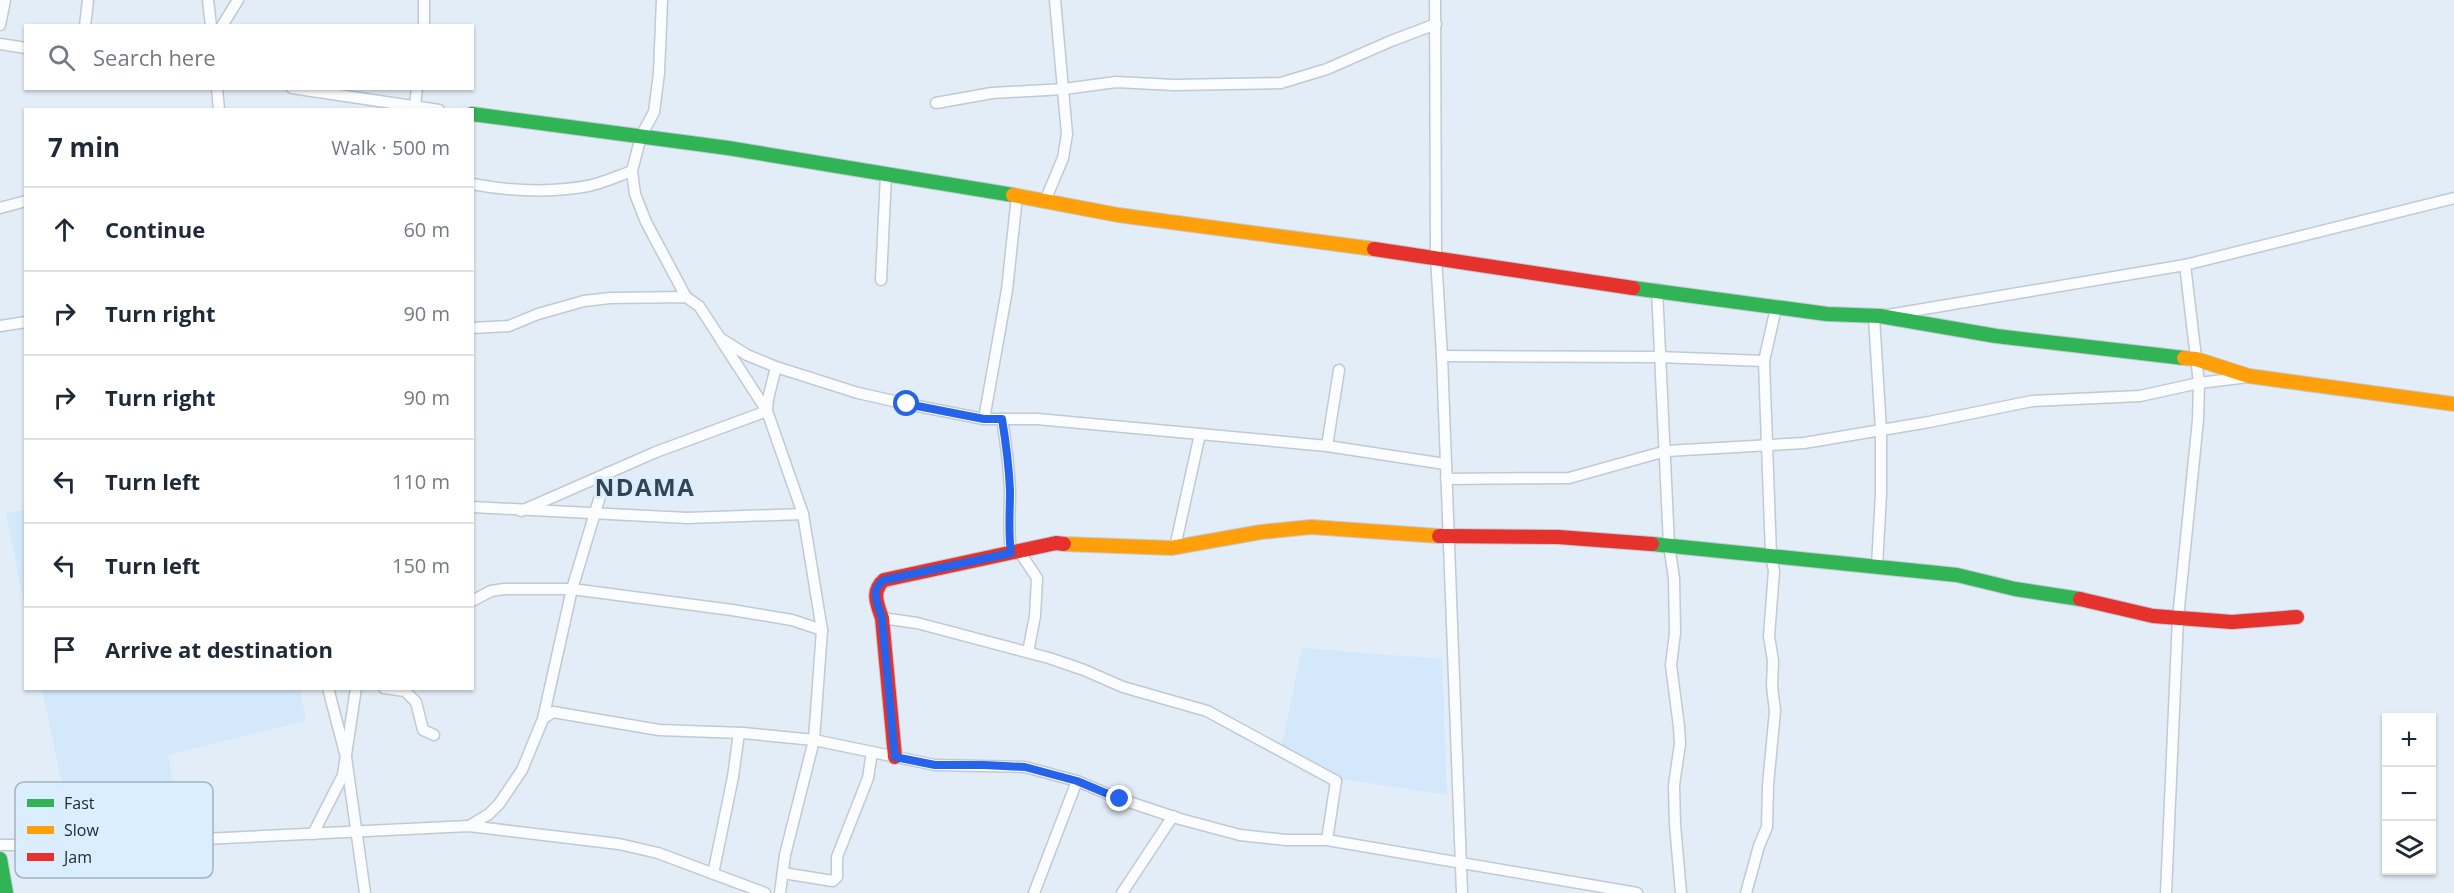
<!DOCTYPE html>
<html lang="en">
<head>
<meta charset="utf-8">
<style>
  :root { --surface:#fff; --page:#f2f2f3; --text:#1f2937; --muted:#747a83; --line:#e0e1e3 }
  body { margin:0; font-family:"Open Sans",sans-serif; background:var(--page); color:var(--text) }
  .controls { position:absolute; right:18px; bottom:18px; display:grid; overflow:hidden; border-radius:0px; box-shadow:0 2px 4px #0004 }
  .controls button { width:54px; height:54px; display:grid; place-items:center; padding:0; border:0; border-bottom:2px solid var(--line); background:var(--surface); color:var(--text); font:30px sans-serif }
  .stop { position:absolute; width:18px; height:18px; margin:-14px; border:4px solid #2563eb; border-radius:50%; background:#fff }
  .stop.end { background:#2563eb; border-color:#fff; box-shadow:0 2px 6px #0008 }
  .list { margin:0; padding:0; list-style:none }
  h2 { display:flex; justify-content:space-between; align-items:center; height:78px; margin:0; padding:0 24px; font-size:26px }
  h2 small { font-size:20px; font-weight:400; color:var(--muted) }
  .list li { display:grid; grid-template-columns:39px 1fr auto; gap:18px; align-items:center; box-sizing:border-box; height:84px; padding:0 24px; border-top:2px solid var(--line) }
  .list b { display:block; font-size:22px; white-space:nowrap }
  .list em { font-size:20px; font-style:normal; color:var(--muted) }
  .icon { flex:none; width:33px; height:33px; fill:none; stroke:currentColor; stroke-width:2; stroke-linecap:round; stroke-linejoin:round }
  .map { position:relative; flex:none; width:2454px; height:893px; overflow:hidden }
  .search { position:absolute; background:var(--surface); box-shadow:0 2px 4px #0004; left:24px; top:24px; width:450px; height:66px; display:flex; align-items:center; gap:15px; box-sizing:border-box; padding:0 21px; border-radius:0px; color:var(--muted); font-size:22px }
  .panel { position:absolute; background:var(--surface); box-shadow:0 2px 4px #0004; left:24px; top:108px; width:450px; height:582px; border-radius:0px }
  .map>svg:first-child { display:block }
  .built { fill:#d3e8fb }
  .lines { fill:none; stroke-linecap:round; stroke-linejoin:round }
  .street-casing { stroke:#c1cad2; stroke-width:13 }
  .fast-casing { stroke:#c1cad2; stroke-width:16 }
  .slow-casing { stroke:#c1cad2; stroke-width:16 }
  .jam-casing { stroke:#c1cad2; stroke-width:16 }
  .street { stroke:#fbfcfe; stroke-width:10 }
  .fast { stroke:#30b455; stroke-width:14 }
  .slow { stroke:#ff9f0a; stroke-width:14 }
  .jam { stroke:#e5322d; stroke-width:14 }
  .route { stroke:#2563eb; stroke-width:8 }
  .labels { text-anchor:middle; dominant-baseline:central; stroke-width:6; stroke-linejoin:round; paint-order:stroke }
  .district-label { font-size:24px; font-weight:bold; letter-spacing:1.5px; fill:#314555; stroke:#dbeeff }
  .key { fill:#dbeeff; stroke:#a3b3c1; stroke-width:1.5 }
  .key-label { font-size:16px; fill:#212a31 }
</style>
</head>
<body>
<div class="map">
<svg width="2454" height="893" viewBox="0 0 2454 893">
  <rect width="100%" height="100%" fill="#e3edf7"/>
  <g class="built">
    <polygon points="25,510 26,510 25,608 6,513"/>
    <polygon points="1302,648 1442,659 1447,795 1336,778 1280,754"/>
    <polygon points="42,689 300,689 306,721 168,755 182,828 90,843 70,822"/>
  </g>
  <g class="lines">
    <defs>
      <g id="street">
        <polyline points="208,0 211,26"/>
        <polyline points="424,0 424,26"/>
        <polyline points="662,0 659,73 654,112 641,136 632,171 635,194 646,222 686,297"/>
        <polyline points="1435,0 1436,257 1442,356 1462,893"/>
        <polyline points="0,25 5,0"/>
        <polyline points="85,26 88,0"/>
        <polyline points="222,26 238,0"/>
        <polyline points="0,44 26,48"/>
        <polyline points="217,88 219,110"/>
        <polyline points="292,88 439,110"/>
        <polyline points="936,103 992,93 1064,89 1116,82 1174,85 1281,83 1327,69 1391,41 1436,24"/>
        <polyline points="415,105 417,88"/>
        <path d="M472 184C510 191 550 193 588 186 603 183 618 176 632 171"/>
        <polyline points="1045,201 1063,158 1067,134 1055,0"/>
        <polyline points="0,208 26,201"/>
        <polyline points="881,280 886,175"/>
        <polyline points="1657,289 1669,545 1674,578 1675,633 1671,665 1679,727 1680,744 1674,785 1675,825 1681,893"/>
        <polyline points="1888,315 2185,265 2454,198"/>
        <polyline points="1874,317 1881,430 1881,494 1877,566"/>
        <polyline points="0,326 26,322"/>
        <polyline points="472,328 509,326 538,314 584,301 610,298 686,297 699,306 720,338 747,355 776,367 858,393 907,404 984,419 1037,419 1200,434 1327,446 1445,464"/>
        <polyline points="1442,356 1658,357 1764,361"/>
        <polyline points="776,367 768,399 767,411 803,514 822,630 814,740 785,855 780,893"/>
        <polyline points="984,419 1007,290 1017,196"/>
        <path d="M1002 419C1006 443 1009 467 1010 491 1010 512 1008 532 1011 553"/>
        <polyline points="1327,446 1339,370"/>
        <polyline points="1446,479 1569,478 1666,451 1804,443 1929,422 2032,401 2140,396 2199,383 2248,377"/>
        <polyline points="472,507 687,518 803,514"/>
        <polyline points="521,511 656,452 767,411 721,340"/>
        <polyline points="1175,547 1200,434"/>
        <polyline points="1019,551 1037,578 1035,616 1028,652"/>
        <polyline points="472,601 491,591 504,589 572,589 732,610 792,620 822,630"/>
        <polyline points="882,618 917,623 1049,658 1084,670 1123,687 1207,711 1336,781 1327,840"/>
        <polyline points="328,688 346,757 365,893"/>
        <polyline points="384,688 405,691 416,702 423,730 434,735"/>
        <polyline points="543,719 572,589 607,473"/>
        <polyline points="469,826 489,814 499,804 522,770 543,719 553,712 659,730 743,733 814,740 935,765 1025,767 1077,781 1120,799 1180,819 1240,835 1286,840 1327,840 1637,893"/>
        <polyline points="313,834 343,775 356,688"/>
        <polyline points="0,845 42,845 104,849 182,840 469,826 619,844 658,853 765,893"/>
        <polyline points="783,873 833,881 837,877 837,857 868,778 872,752"/>
        <polyline points="713,874 733,777 739,733"/>
        <polyline points="1034,893 1077,781"/>
        <polyline points="1122,893 1173,816"/>
        <polyline points="1746,893 1759,846 1767,827 1768,785 1775,711 1772,686 1773,661 1769,636 1774,571 1771,555 1764,361 1776,308"/>
        <polyline points="2166,893 2178,618 2198,420 2199,383 2185,265"/>
      </g>
      <g id="fast">
        <polyline points="472,114 728,148 1013,195"/>
        <polyline points="1633,288 1827,314 1880,316 1996,336 2184,358"/>
        <polyline points="1652,544 1957,575 2015,589 2080,599"/>
        <polyline points="0,859 6,893"/>
      </g>
      <g id="slow">
        <polyline points="1013,195 1118,215 1374,249"/>
        <polyline points="2184,358 2196,359 2249,376 2454,404"/>
        <polyline points="1064,544 1171,548 1261,532 1311,527 1439,536"/>
      </g>
      <g id="jam">
        <polyline points="1374,249 1633,288"/>
        <polyline points="1439,536 1558,537 1652,544"/>
        <polyline points="2080,599 2153,616 2232,622 2297,617"/>
        <path d="M895 757 882 618C877 604 871 591 884 580L1056 543 1064 544"/>
      </g>
    </defs>
    <use href="#street" class="street-casing"/>
    <use href="#fast" class="fast-casing"/>
    <use href="#slow" class="slow-casing"/>
    <use href="#jam" class="jam-casing"/>
    <use href="#street" class="street"/>
    <use href="#fast" class="fast"/>
    <use href="#slow" class="slow"/>
    <use href="#jam" class="jam"/>
  </g>
  <g class="lines">
    <path class="route" d="M907 404 984 419H1002C1006 443 1009 467 1010 491 1010 512 1008 532 1011 553L884 580C869 590 878 604 882 618L895 757 935 765H984L1025 767 1077 781 1120 799"/>
  </g>
  <g class="labels">
    <g class="district-label">
      <text x="645" y="486">NDAMA</text>
    </g>
  </g>
  <rect x="15" y="782" width="198" height="96" rx="9" class="key"/>
  <rect x="27" y="799" width="27" height="8" fill="#30b455"/>
  <rect x="27" y="826" width="27" height="8" fill="#ff9f0a"/>
  <rect x="27" y="853" width="27" height="8" fill="#e5322d"/>
  <g class="key-label">
    <text x="64" y="809">Fast</text>
    <text x="64" y="836">Slow</text>
    <text x="64" y="863">Jam</text>
  </g>
</svg>
<div class="controls">
<button>+</button>
<button>−</button>
<button><svg class="icon" aria-label="layers" viewBox="0 0 24 24"><path d="M12 4l9 5-9 5-9-5zM3 14l9 5 9-5"/></svg></button>
</div>
<div class="stop" style="left:907px;top:404px"></div>
<div class="stop end" style="left:1120px;top:799px"></div>
<div class="search"><svg class="icon" aria-label="search" viewBox="0 0 24 24"><circle cx="10" cy="10" r="6"/><path d="M15 15l6 6"/></svg>Search here</div>
<section class="panel">
<h2>7 min<small>Walk · 500 m</small></h2>
<ul class="list">
<li><svg class="icon" aria-label="ahead" viewBox="0 0 24 24"><path d="M12 20V5M6 11l6-6 6 6"/></svg><div><b>Continue</b></div><em>60 m</em></li>
<li><svg class="icon" aria-label="right" viewBox="0 0 24 24"><path d="M7 20v-9h11M14 6l5 5-5 5"/></svg><div><b>Turn right</b></div><em>90 m</em></li>
<li><svg class="icon" aria-label="right" viewBox="0 0 24 24"><path d="M7 20v-9h11M14 6l5 5-5 5"/></svg><div><b>Turn right</b></div><em>90 m</em></li>
<li><svg class="icon" aria-label="left" viewBox="0 0 24 24"><path d="M17 20v-9H6M10 6l-5 5 5 5"/></svg><div><b>Turn left</b></div><em>110 m</em></li>
<li><svg class="icon" aria-label="left" viewBox="0 0 24 24"><path d="M17 20v-9H6M10 6l-5 5 5 5"/></svg><div><b>Turn left</b></div><em>150 m</em></li>
<li><svg class="icon" aria-label="arrive" viewBox="0 0 24 24"><path d="M6 21V4h12l-3 4 3 4H6"/></svg><div><b>Arrive at destination</b></div></li>
</ul>
</section>
</div>
</body>
</html>
